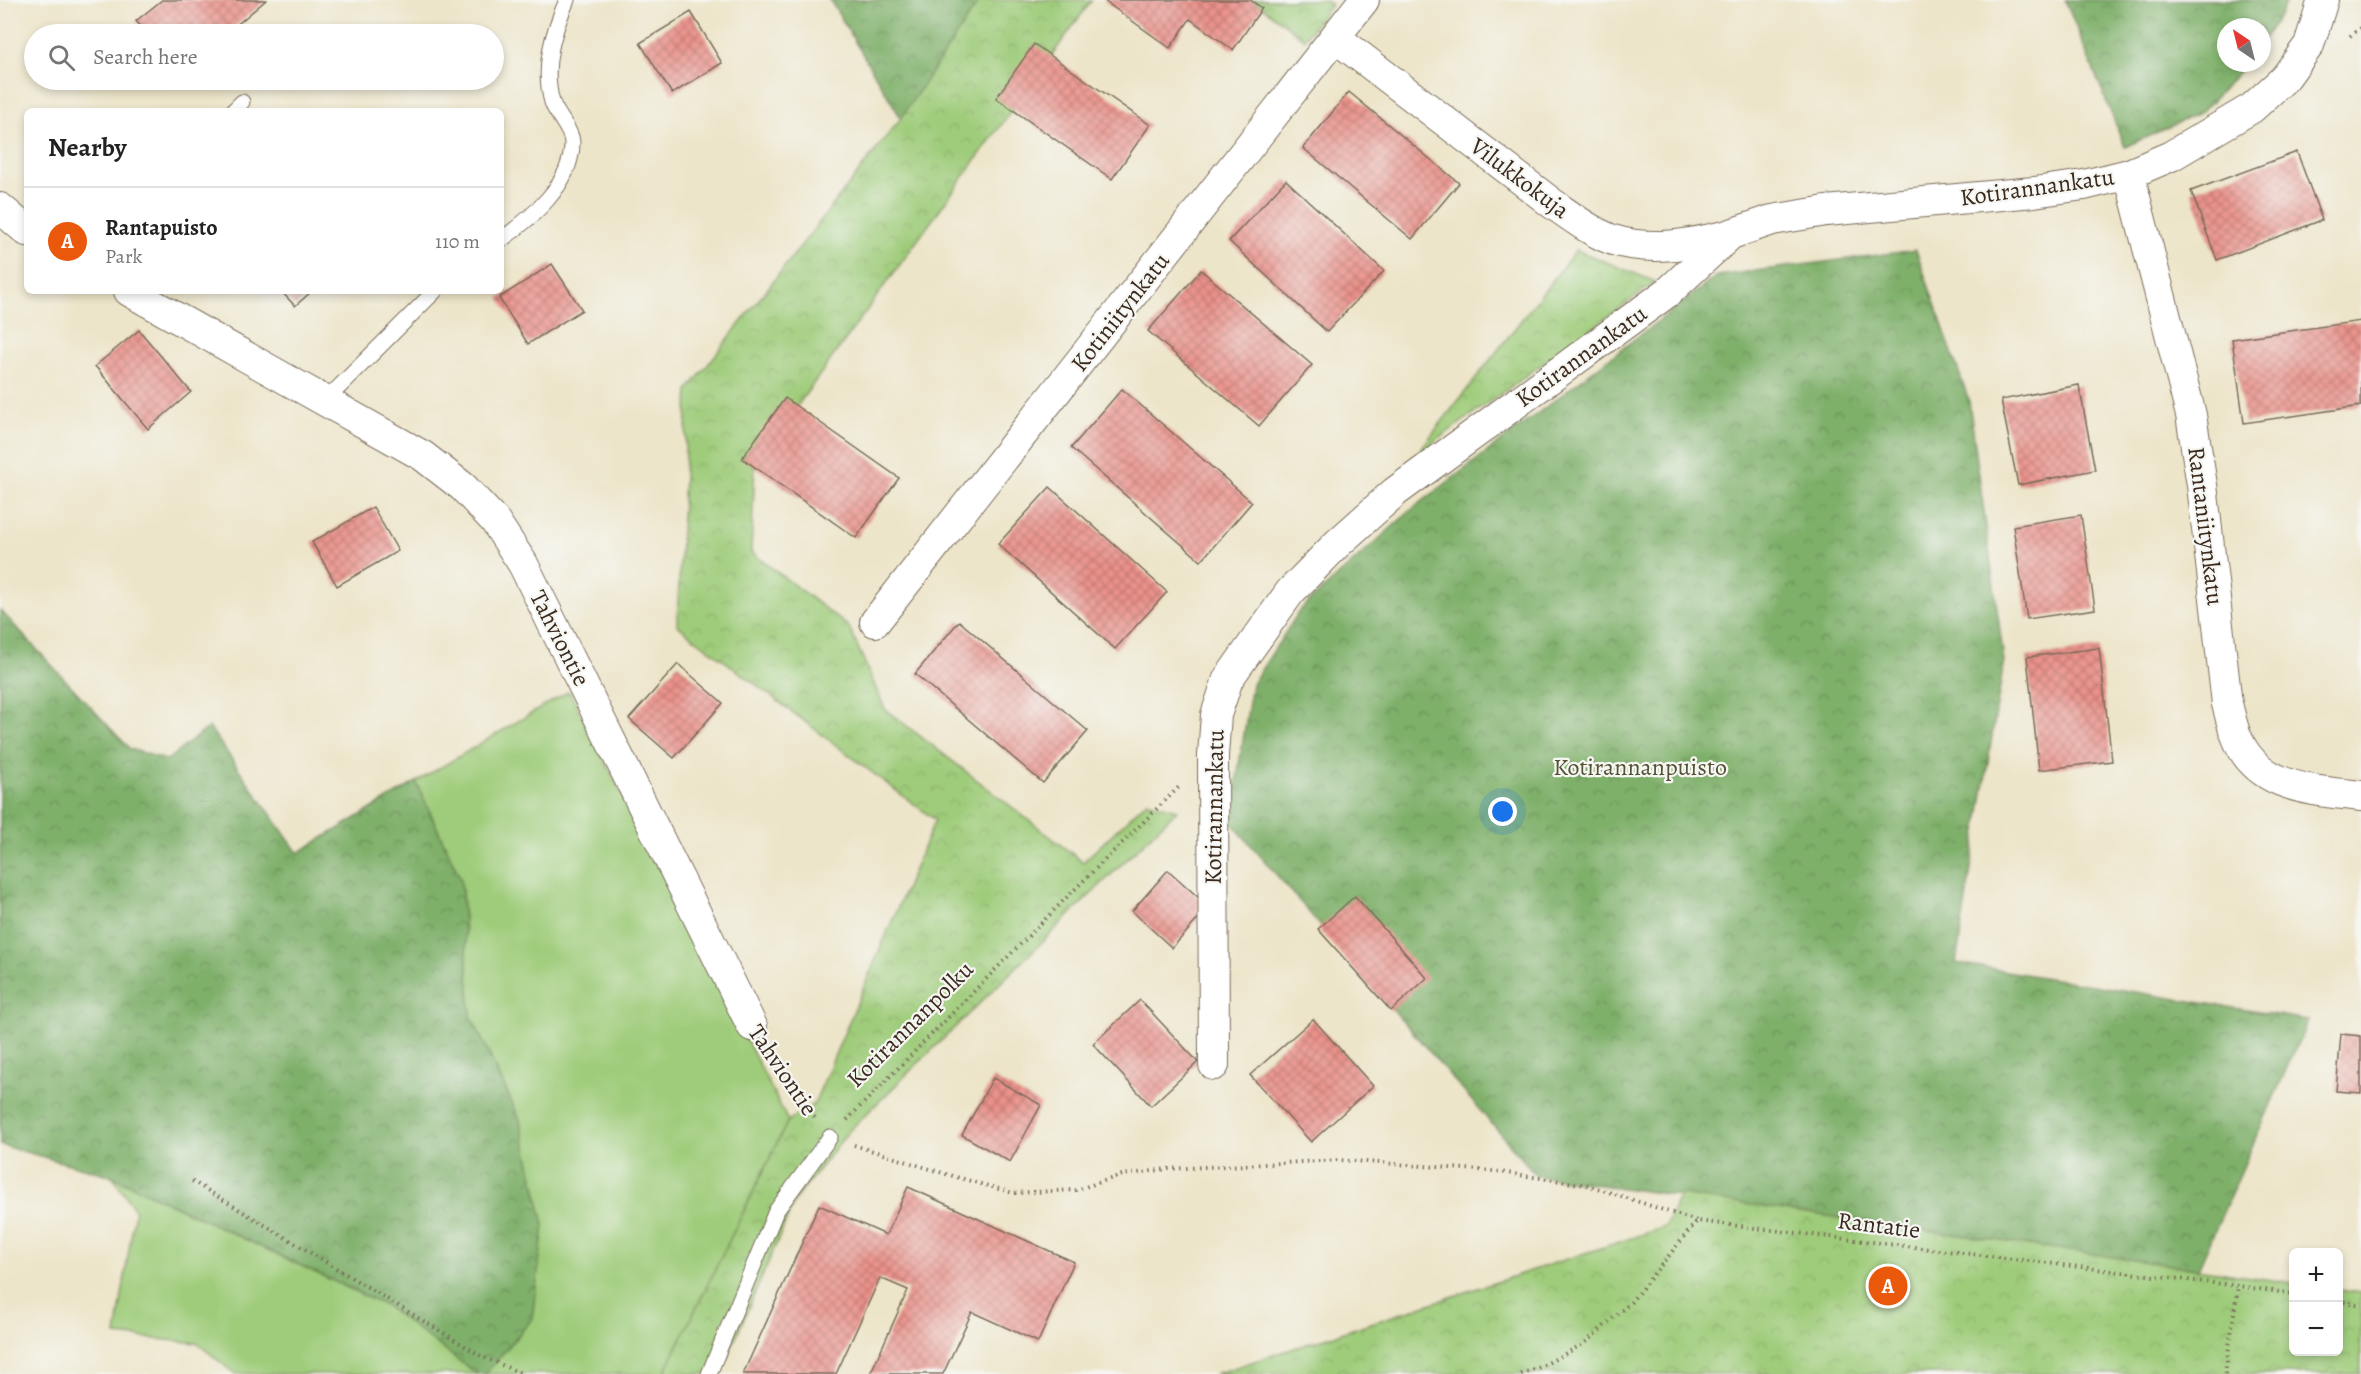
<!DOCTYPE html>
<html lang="en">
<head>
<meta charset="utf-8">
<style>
  :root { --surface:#fff; --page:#f2f2f2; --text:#222; --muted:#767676; --line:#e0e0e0; --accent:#ea580c }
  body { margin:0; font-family:Alegreya,serif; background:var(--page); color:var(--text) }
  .controls { position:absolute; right:18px; bottom:18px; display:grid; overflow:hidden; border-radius:9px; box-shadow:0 3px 9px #0003 }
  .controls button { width:54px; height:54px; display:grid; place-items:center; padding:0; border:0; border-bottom:2px solid var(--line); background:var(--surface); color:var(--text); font:30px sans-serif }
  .compass { position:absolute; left:2217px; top:18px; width:54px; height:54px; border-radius:50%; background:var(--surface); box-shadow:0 3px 9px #0003; rotate:325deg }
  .you { position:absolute; left:1503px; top:812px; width:21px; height:21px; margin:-15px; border:4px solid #fff; border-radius:50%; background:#1a73e8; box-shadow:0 0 0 9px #1a73e833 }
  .badge { display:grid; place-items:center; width:39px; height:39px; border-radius:50%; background:var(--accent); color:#fff; font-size:20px; font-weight:700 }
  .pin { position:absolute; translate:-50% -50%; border:3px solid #fff; box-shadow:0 2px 6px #0006 }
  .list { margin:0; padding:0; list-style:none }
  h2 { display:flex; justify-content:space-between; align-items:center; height:78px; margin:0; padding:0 24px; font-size:26px }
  h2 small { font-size:20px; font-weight:400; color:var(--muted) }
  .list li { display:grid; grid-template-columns:39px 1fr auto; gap:18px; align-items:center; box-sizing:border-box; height:108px; padding:0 24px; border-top:2px solid var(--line) }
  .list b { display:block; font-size:22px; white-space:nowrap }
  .list p { margin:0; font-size:20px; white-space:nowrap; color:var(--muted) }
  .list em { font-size:20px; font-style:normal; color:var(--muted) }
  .icon { flex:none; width:33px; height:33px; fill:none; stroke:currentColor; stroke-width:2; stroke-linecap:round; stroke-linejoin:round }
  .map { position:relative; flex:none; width:2361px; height:1374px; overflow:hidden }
  .search { position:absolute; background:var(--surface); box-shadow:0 3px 9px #0003; left:24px; top:24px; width:480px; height:66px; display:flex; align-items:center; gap:15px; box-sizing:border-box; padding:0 21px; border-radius:33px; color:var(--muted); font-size:22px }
  .panel { position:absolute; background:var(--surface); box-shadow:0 3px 9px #0003; left:24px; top:108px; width:480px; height:186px; border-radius:9px }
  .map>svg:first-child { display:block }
  .grass { fill:#9fcc7a; stroke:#6d7b4c; stroke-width:1.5 }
  .forest { fill:url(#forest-crowns); stroke:#5d6d44; stroke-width:1.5 }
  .park { fill:url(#park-crowns); stroke:#6d7b4c; stroke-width:1.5 }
  .building { fill:url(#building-cross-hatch) }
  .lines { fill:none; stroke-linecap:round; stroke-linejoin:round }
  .service-casing { stroke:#796b5a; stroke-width:17 }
  .minor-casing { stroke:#796b5a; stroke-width:32 }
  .path { stroke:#796b5a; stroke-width:4; stroke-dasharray:1.5 4.5; stroke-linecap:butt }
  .service { stroke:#fff; stroke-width:15 }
  .minor { stroke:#fff; stroke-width:30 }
  .labels { text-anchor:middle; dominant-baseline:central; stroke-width:4.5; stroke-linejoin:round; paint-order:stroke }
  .street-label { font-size:24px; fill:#3b2a1e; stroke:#f6f6f2 }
  .park-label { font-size:24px; fill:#545235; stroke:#f6f6f2 }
</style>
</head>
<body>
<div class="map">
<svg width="2361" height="1374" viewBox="0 0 2361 1374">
  <defs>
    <pattern id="forest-crowns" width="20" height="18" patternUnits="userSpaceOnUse" patternTransform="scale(1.5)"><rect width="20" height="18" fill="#7fb06a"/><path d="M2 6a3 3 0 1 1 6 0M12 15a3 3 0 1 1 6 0" fill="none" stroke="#698f57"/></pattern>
    <pattern id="park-crowns" width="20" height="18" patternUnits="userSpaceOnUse" patternTransform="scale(1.5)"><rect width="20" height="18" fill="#9fcc7a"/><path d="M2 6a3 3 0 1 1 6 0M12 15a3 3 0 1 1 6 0" fill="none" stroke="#8aaf69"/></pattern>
    <pattern id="building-cross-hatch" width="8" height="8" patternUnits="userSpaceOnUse" patternTransform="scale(1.5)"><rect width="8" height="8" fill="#ea928b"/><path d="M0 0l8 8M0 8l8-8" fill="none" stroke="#bf7771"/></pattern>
  </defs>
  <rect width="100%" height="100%" fill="#f6f6f2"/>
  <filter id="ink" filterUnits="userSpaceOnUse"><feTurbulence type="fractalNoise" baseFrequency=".0167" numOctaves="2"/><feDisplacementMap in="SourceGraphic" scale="12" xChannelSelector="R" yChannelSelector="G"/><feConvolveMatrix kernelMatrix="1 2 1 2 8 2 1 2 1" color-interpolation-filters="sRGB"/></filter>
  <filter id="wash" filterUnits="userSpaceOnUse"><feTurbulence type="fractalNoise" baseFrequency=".008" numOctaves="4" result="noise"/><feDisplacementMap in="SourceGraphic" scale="24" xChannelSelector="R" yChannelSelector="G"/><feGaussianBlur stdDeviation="1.35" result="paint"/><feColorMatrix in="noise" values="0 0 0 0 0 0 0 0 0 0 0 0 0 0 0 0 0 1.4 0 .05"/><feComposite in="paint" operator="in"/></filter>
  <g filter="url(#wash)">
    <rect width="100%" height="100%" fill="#ede5c9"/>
    <g class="grass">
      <polygon points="569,691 788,1121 664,1374 485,1374 532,1319 520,1120 471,1016 461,880 416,782"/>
      <polygon points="112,1176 386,1306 477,1374 235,1374 197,1343 116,1335 135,1210"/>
    </g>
    <g class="forest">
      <polygon points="830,0 980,0 901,118"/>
      <polygon points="2065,0 2287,0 2280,15 2262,41 2262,27 2226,27 2226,63 2247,63 2202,112 2125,147"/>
      <polygon points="1916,250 1969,401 2004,661 1956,963 2308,1020 2198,1269 1537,1176 1230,821 1252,684 1300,610 1411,510 1717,276"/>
      <polygon points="0,610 130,749 167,760 209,727 298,853 416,782 461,880 471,1016 520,1120 544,1225 532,1319 485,1374 477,1374 386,1306 112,1176 0,1145"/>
    </g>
    <g class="park">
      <polygon points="980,0 1092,0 755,464 751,552 849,627 885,709 1083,862 1147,801 1177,810 849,1131 796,1198 720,1374 664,1374 788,1121 814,1104 935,820 677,625 688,390 901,118"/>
      <polygon points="1253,0 1325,0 1331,5 1304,39"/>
      <polygon points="1576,250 1656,282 1416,455"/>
      <polygon points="1680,1195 2293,1283 2294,1352 2338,1352 2339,1290 2361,1293 2361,1374 1215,1374 1665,1227"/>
    </g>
    <g id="blocks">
      <g class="building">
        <polygon points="162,0 266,0 226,34 148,34 136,21"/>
        <polygon points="1103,0 1250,0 1262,8 1233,50 1190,19 1170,48"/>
        <polygon points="691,12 722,63 672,94 640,43"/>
        <polygon points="1034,44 1150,125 1112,179 996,98"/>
        <polygon points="1349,92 1459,183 1412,239 1303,148"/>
        <polygon points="2297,152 2322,220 2217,260 2191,191"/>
        <polygon points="1286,180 1384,271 1327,332 1229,241"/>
        <polygon points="552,264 582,310 528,344 499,298"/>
        <polygon points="1201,270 1312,365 1259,426 1148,331"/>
        <polygon points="281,291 312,291 295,306"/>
        <polygon points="2361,321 2361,406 2244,423 2232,339"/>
        <polygon points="139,330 191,392 148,429 95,366"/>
        <polygon points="2079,385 2095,470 2018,485 2001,400"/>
        <polygon points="1122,389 1252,502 1201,561 1071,448"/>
        <polygon points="785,398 899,478 856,538 742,458"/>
        <polygon points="1050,487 1167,592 1115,649 998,544"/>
        <polygon points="373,507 398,551 337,586 312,542"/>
        <polygon points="2081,515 2095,609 2027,619 2013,526"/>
        <polygon points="959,621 1088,731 1043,783 915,674"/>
        <polygon points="2099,648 2112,761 2039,770 2027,657"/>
        <polygon points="678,664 723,703 674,758 629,719"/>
        <polygon points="1168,870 1209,907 1172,948 1132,911"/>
        <polygon points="1355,896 1427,978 1391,1011 1318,929"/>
        <polygon points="1140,1000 1198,1062 1151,1106 1093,1044"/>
        <polygon points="1313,1019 1373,1086 1311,1142 1250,1075"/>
        <polygon points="2341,1034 2361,1036 2361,1093 2336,1091"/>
        <polygon points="993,1078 1041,1105 1010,1162 962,1135"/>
        <polygon points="908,1187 1074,1262 1038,1342 972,1312 943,1374 874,1374 871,1372 908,1290 880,1278 836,1374 743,1374 819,1205 886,1235"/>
      </g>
    </g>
  </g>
  <g filter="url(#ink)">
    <use href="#blocks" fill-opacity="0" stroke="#796b5a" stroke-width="1.5"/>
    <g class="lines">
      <defs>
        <g id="service">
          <polyline points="233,111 242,102"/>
          <path d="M501 240C531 218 572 185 572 143 572 130 556 115 552 102 542 67 553 32 567 0"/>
          <polyline points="325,401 435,291"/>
          <polyline points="709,1374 776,1211 830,1137"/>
        </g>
        <g id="minor">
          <path d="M1336 38 1553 204C1572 217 1591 232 1613 240 1651 252 1691 244 1728 235"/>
          <path d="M2129 174 2191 415 2202 485 2227 704C2230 714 2232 726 2236 735 2256 789 2312 790 2361 796"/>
          <polyline points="0,208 27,231"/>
          <polyline points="129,291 423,456 463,487 495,521 523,564 752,1026"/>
          <polyline points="875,622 1364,0"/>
          <polyline points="1214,1065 1213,755 1216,715 1228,679 1290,592 1337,544 1395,492 1668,292 1731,234 1772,220 1826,211 2034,192 2084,185 2129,174 2171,156 2252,108 2285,78 2309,45 2323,0"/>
        </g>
      </defs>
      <use href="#service" class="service-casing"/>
      <use href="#minor" class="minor-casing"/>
      <g class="path">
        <polyline points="2350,36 2361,28"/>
        <polyline points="769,1053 786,1081 815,1118"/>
        <polyline points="847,1120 1066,898 1179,787"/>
        <polyline points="854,1145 946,1174 1013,1193 1076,1190 1122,1175 1168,1169 1339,1160 1493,1171 1587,1185 1697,1221"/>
        <polyline points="192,1181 483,1357 523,1374"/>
        <polyline points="2338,1301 2361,1305"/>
        <polyline points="1521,1374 1542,1366 1585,1343 1631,1302 1697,1221 2238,1286 2294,1294"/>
        <polyline points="2225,1374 2238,1286"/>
      </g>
      <use href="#service" class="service"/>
      <use href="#minor" class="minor"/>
    </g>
  </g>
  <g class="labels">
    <g class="street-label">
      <text transform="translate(1520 178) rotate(37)">Vilukkokuja</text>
      <text transform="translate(2037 187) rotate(-8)">Kotirannankatu</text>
      <text transform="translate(1120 312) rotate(-52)">Kotiniitynkatu</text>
      <text transform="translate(1581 356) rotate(-36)">Kotirannankatu</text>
      <text transform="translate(2206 526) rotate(83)">Rantaniitynkatu</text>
      <text transform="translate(560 638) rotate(63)">Tahviontie</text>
      <text transform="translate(1214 807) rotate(-89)">Kotirannankatu</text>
      <text transform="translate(910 1024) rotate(-45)">Kotirannanpolku</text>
      <text transform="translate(783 1070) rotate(56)">Tahviontie</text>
      <text transform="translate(1879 1225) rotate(7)">Rantatie</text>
    </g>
    <g class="park-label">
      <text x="1640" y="767">Kotirannanpuisto</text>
    </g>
  </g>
</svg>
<div class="controls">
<button>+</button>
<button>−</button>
</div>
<svg class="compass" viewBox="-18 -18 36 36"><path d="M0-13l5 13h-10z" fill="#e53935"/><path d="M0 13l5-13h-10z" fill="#767676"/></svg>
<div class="you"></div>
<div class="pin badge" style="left:1888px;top:1286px">A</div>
<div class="search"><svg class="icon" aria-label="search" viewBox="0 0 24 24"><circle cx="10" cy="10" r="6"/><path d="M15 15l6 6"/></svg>Search here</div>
<section class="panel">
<h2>Nearby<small></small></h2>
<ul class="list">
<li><span class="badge">A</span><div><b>Rantapuisto</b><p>Park</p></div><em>110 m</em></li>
</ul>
</section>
</div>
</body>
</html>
